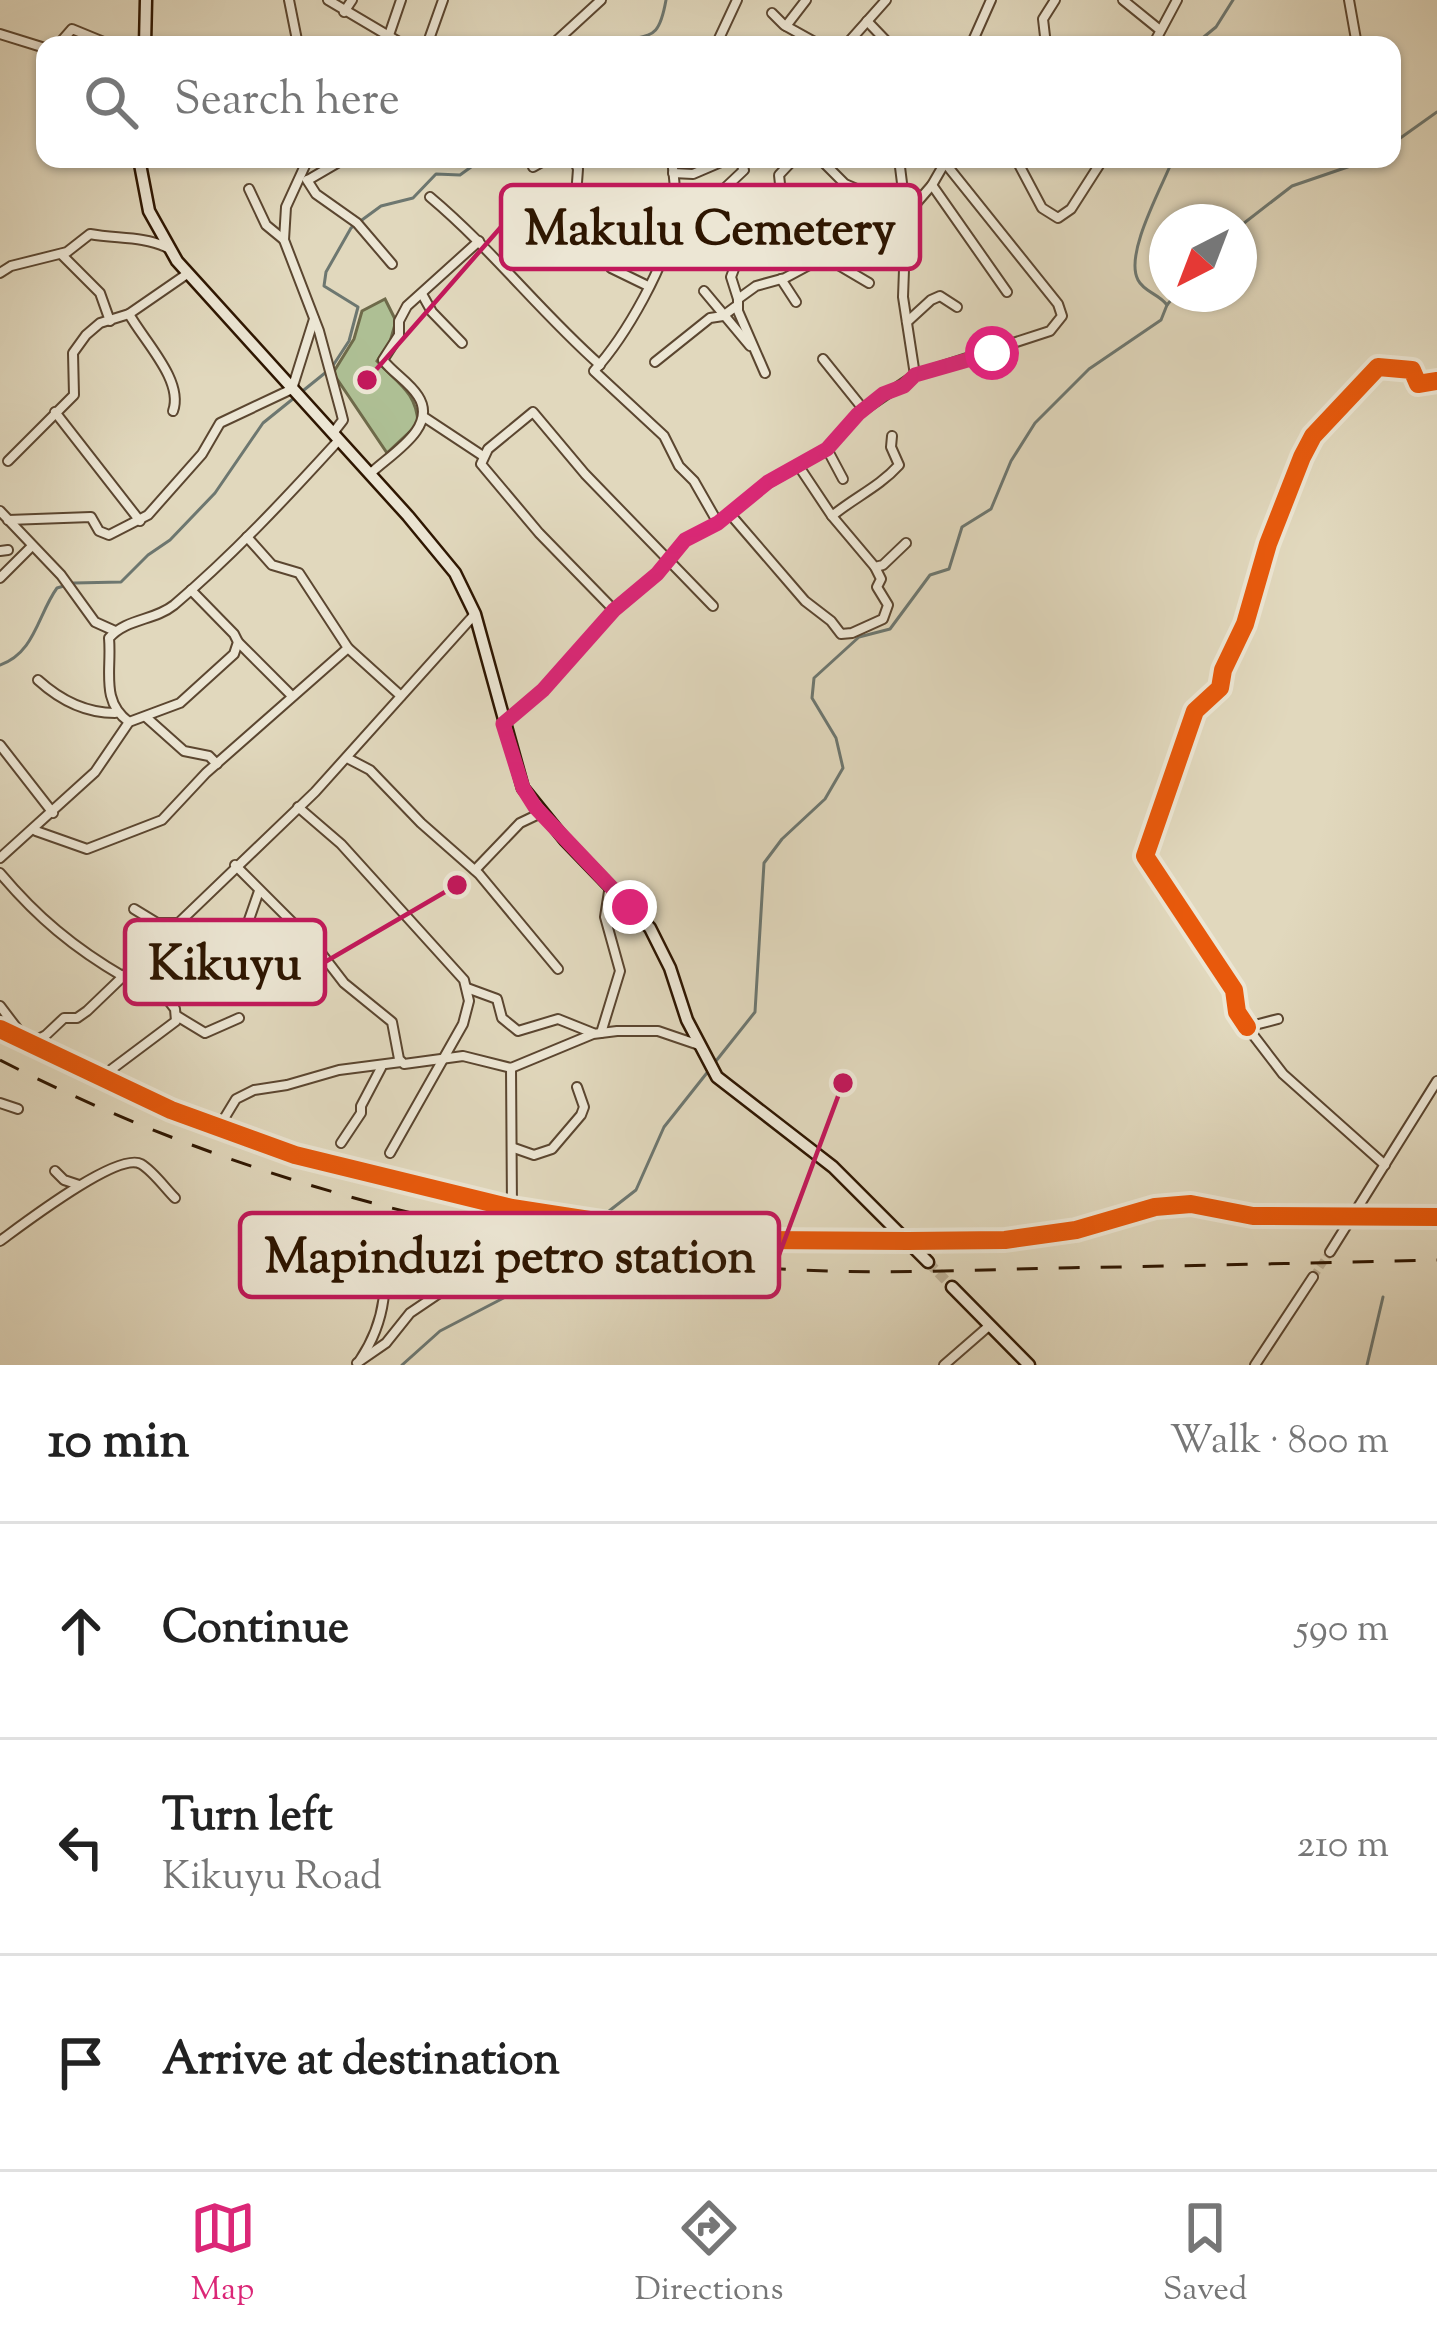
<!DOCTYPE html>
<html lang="en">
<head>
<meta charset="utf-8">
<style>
  :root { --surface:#fff; --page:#f2f2f2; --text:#222; --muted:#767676; --line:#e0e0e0; --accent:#db2777 }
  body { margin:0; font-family:"Sorts Mill Goudy",serif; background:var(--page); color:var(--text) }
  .compass { position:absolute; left:1149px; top:204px; width:108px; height:108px; border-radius:50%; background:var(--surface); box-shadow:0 3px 9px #0004; rotate:222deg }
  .stop { position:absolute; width:36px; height:36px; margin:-27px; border:9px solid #db2777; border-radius:50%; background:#fff }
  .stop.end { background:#db2777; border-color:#fff; box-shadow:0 3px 12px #0008 }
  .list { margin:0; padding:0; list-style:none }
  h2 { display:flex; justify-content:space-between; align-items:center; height:156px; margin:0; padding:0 48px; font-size:51px }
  h2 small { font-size:39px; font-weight:400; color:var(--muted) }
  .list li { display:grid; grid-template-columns:78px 1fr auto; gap:36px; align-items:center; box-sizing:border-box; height:216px; padding:0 48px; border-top:3px solid var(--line) }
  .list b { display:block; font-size:45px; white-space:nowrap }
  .list p { margin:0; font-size:39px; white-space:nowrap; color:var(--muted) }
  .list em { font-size:39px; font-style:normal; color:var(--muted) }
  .icon { flex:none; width:66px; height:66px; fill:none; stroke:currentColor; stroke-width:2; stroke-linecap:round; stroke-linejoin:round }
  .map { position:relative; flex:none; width:1437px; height:1365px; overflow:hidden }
  .search { position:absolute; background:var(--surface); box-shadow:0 3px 9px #0004; left:36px; right:36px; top:36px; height:132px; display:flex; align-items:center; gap:30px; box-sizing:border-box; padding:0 42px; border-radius:24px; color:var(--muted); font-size:45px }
  .sheet { height:804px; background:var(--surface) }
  nav { display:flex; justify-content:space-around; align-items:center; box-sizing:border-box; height:168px; border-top:3px solid var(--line); background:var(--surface); font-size:33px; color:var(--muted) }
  nav a { display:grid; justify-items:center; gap:6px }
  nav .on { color:var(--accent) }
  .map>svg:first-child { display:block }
  .green { fill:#aebf94; stroke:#6e6a4a; stroke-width:3 }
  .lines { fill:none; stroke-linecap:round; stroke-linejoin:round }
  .stream { stroke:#6d7770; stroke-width:3 }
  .street-tunnel { stroke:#bdb197; stroke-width:8; stroke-dasharray:8 4; stroke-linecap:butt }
  .secondary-tunnel { stroke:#bdb197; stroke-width:10; stroke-dasharray:10 5; stroke-linecap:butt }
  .street-casing { stroke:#5b4630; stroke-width:12 }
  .secondary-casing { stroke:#2e1601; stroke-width:15 }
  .street { stroke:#ece6d4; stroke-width:8 }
  .secondary { stroke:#ece6d4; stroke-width:10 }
  .rail { stroke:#2e1601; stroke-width:3; stroke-dasharray:21 21; stroke-linecap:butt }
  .cycleway-casing { stroke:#ece6d4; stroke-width:26 }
  .cycleway { stroke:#e8590c; stroke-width:18 }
  .route { stroke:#db2777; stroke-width:15 }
  .leader { fill:none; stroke:#c2185b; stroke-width:4.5 }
  .callout-dot { fill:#c2185b; stroke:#ece6d4; stroke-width:4.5 }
  .callout { fill:#ece6d4; stroke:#c2185b; stroke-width:4.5 }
  .callout-label { font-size:48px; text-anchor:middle; font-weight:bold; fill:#2e1601 }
</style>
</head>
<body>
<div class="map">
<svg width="1437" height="1365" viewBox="0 0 1437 1365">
  <rect width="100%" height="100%" fill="#e1d8bd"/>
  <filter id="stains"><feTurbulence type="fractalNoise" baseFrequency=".00167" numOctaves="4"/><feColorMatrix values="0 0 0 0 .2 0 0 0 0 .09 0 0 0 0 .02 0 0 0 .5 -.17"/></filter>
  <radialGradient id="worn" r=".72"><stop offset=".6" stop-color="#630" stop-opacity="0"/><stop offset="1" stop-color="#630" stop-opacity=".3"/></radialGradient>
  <path class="green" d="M385 299 396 321 390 342 377 361C397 383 417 392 418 424L387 453 333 373 354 339 362 311Z"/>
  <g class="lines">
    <g class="stream">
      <path d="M614 45C649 31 658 45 666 0"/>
      <polyline points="1194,45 1216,27 1233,0"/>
      <polyline points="1392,144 1437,112"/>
      <polyline points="1239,227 1292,186 1371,159"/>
      <polyline points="1167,305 1176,294"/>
      <polyline points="332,367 349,341 358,307 324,286 326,272 351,228 381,206 413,198 436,174 460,175 482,159"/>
      <path d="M0 665C35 653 38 614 57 588L74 583 121 582 148 555 170 540 215 493 263 423 325 373"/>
      <path d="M716 1061 755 1012 764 863 782 839 825 799 843 768 836 738 812 698 814 678 859 637 890 629 930 575 949 569 962 527 991 509 1011 461 1035 423 1089 369 1161 320 1167 305C1159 294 1144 292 1138 280 1124 254 1162 187 1173 159"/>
      <polyline points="600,1218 636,1190 664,1127 710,1069"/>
      <polyline points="402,1365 440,1331 540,1279 593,1225"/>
      <polyline points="1367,1365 1383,1297"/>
    </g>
    <polyline class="street-tunnel" points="1313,1277 1330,1252"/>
    <polyline class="secondary-tunnel" points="928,1262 952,1287"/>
    <defs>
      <g id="street">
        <polyline points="289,0 298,45"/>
        <polyline points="328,0 404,45"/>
        <polyline points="1123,0 1160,30"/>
        <polyline points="1349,0 1357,45"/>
        <polyline points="344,12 352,0"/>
        <polyline points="772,13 784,25 820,45"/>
        <polyline points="867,21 890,45"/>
        <polyline points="786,26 806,0"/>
        <polyline points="0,34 45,48"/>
        <polyline points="388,38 401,0"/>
        <polyline points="58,45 72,29 111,45"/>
        <polyline points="427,45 443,0"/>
        <polyline points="552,45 601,0"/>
        <polyline points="716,45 737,0"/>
        <polyline points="846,45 886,0"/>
        <polyline points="971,45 991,0"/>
        <polyline points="1046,45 1043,19 1055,0"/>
        <polyline points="1153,45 1177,0"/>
        <polyline points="308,159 286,207 284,240 319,331 341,412 343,420 333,433"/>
        <polyline points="574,159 578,169 576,196"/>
        <path d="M672 159C674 178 677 198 674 217 668 263 625 337 594 371L664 436 679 466 694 481 718 523"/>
        <polyline points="820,159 845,184 896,206"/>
        <polyline points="1016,159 1042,208 1058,218 1071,209 1103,159"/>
        <polyline points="533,167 547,159"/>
        <polyline points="673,173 693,174 728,159"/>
        <polyline points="307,180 316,194 357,223 392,264"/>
        <polyline points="308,180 344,159"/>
        <polyline points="780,184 779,175 794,159"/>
        <polyline points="932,185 1007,292"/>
        <polyline points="249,189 266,225 283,239"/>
        <polyline points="809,194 857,218 870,228"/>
        <path d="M430 197C492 249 540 312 600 365"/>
        <polyline points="907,214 932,185 947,159"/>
        <polyline points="615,227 634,233 645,223 645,211 655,201 675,201"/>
        <polyline points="700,233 726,187 744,170 739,159"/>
        <polyline points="61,254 100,293 110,321"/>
        <polyline points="825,257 869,283"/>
        <polyline points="611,268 648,286"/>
        <path d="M0 273 11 266 67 252 90 234C116 239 142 236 166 247"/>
        <polyline points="781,279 796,302"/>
        <polyline points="704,291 750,346"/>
        <polyline points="422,294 432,312 462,343"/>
        <polyline points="738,299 731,277 740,253"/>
        <path d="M129 314C144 341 184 381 173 411"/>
        <polyline points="907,322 931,300 940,296 957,307"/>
        <polyline points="823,359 864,410"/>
        <polyline points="655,362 710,318 723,316 735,307"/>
        <polyline points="765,373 738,311 738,299 756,286 785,278 850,243 903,201"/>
        <polyline points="915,375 1050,331 1062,316 1058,304 945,163"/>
        <polyline points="55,412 140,521"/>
        <polyline points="424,417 483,456"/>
        <polyline points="827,449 843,479"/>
        <polyline points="8,461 74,395 73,353 86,335 100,323 129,314 187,274"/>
        <polyline points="798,465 832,516 875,567 883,565 906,543"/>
        <path d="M370 474C389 455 439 428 418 396 409 382 393 373 383 360L399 335V321L407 306 479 241"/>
        <polyline points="0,511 61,575 95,622 115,631"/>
        <polyline points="730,514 805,601 831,621 841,634 852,633 883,619 888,605 877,587 881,579 875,567"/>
        <path d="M832 516C855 497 879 487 899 465L891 447 892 436"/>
        <polyline points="8,520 91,517 99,531 109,535 148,515 202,454 220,423 292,389 314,319"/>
        <polyline points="247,537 272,565 299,573 348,648 401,696"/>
        <polyline points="0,551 8,550"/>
        <polyline points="0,578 31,547"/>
        <polyline points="614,610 539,533 481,464 488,449 533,412 585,474 713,606"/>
        <polyline points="238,642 292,696"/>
        <path d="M38 680C60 700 85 713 115 713"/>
        <polyline points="147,718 184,751 209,756 217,764"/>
        <path d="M129 722C100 701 112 670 109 638 127 618 154 621 174 605 233 555 286 498 338 441"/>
        <polyline points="504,723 543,690 614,610 657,574 685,540 718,523 768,483 827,449 858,414 915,375 903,297 906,215 899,159"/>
        <polyline points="0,745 53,813"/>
        <polyline points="347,758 370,770 421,823 479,874 558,969"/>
        <polyline points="298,807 341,844 464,980 469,1001 463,1024 390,1153"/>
        <polyline points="36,831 87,849 162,820 206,773 348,648"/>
        <polyline points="0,858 95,772 129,722 180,703 234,654 238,642 234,634 191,590"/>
        <polyline points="235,865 314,944 344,983 392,1022 399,1059 404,1064 463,1056 511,1068 593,1034 617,1031 658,1031 699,1045"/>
        <polyline points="475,870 520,823 541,813"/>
        <path d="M0 873C37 917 74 948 124 977"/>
        <polyline points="134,909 157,923 178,923"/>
        <polyline points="244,934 259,891"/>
        <polyline points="467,988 497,999 502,1018 518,1031 558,1019 593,1033"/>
        <polyline points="0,1006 29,1044 46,1035 64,1018 77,1018 87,1011 315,792 475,614"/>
        <polyline points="177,1016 205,1033 239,1018"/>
        <polyline points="1278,1019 1247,1027 1283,1074 1385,1165"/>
        <polyline points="1247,1027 1237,1012 1234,990 1145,856 1195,711 1220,688 1223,670 1245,624 1268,544 1302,457 1313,436 1378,367 1412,370 1418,384 1437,381"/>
        <polyline points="0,1029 171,1110 295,1155 512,1208 641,1228 752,1240 908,1241 1005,1240 1076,1230 1155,1207 1191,1204 1253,1216 1437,1217"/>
        <polyline points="601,1033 620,971 605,917 610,885"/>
        <polyline points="511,1068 512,1208"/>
        <polyline points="100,1078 176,1021 175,1009 140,963"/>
        <polyline points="0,1103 18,1109"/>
        <polyline points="219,1127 236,1099 254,1090 287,1085 339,1070 401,1062"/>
        <polyline points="341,1143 361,1113 361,1106 381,1068"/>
        <polyline points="514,1148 534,1155 552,1149 581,1115 584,1107 577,1087"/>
        <polyline points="55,1171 64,1180 79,1185"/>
        <path d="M0 1241C22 1225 118 1151 141 1164 153 1171 165 1188 175 1198"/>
        <polyline points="1330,1252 1437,1081"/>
        <path d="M360 1360C384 1324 394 1276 373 1238"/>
        <polyline points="357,1363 386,1343 410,1313 447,1288 469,1259"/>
        <polyline points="944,1365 990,1325"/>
        <polyline points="1255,1365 1313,1277"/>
      </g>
      <g id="secondary">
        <polyline points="145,45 146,0"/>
        <polyline points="139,159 149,211 177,261 408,516 455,573 475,614 523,788 565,840 650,928 670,968 687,1020 717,1077 833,1167 928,1262"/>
        <polyline points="952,1287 1029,1365"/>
      </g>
    </defs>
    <use href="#street" class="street-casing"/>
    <use href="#secondary" class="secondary-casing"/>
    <use href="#street" class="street"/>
    <use href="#secondary" class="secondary"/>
    <path class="rail" d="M0 1060C252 1190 546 1262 829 1271 905 1273 981 1270 1056 1268 1183 1266 1310 1263 1437 1260"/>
    <defs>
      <g id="cycleway">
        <polyline points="1247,1027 1237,1012 1234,990 1145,856 1195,711 1220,688 1223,670 1245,624 1268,544 1302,457 1313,436 1378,367 1412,370 1418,384 1437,381"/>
        <polyline points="0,1029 171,1110 295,1155 512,1208 641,1228 752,1240 908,1241 1005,1240 1076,1230 1155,1207 1191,1204 1253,1216 1437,1217"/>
      </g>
    </defs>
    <use href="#cycleway" class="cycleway-casing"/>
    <use href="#cycleway" class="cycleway"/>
  </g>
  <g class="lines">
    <polyline class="route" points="630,907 535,807 523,788 503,724 543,690 614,610 657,574 685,540 718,523 768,482 827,449 858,414 883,394 904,386 915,375 992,353"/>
  </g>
  <path class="leader" d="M367 380L501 227M457 885L325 962M843 1083L779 1255"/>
  <g class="callout-dot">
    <circle cx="367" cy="380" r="12"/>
    <circle cx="457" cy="885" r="12"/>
    <circle cx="843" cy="1083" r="12"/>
  </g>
  <g class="callout">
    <rect x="501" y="185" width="419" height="84" rx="12"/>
    <rect x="125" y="920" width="200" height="84" rx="12"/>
    <rect x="240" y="1213" width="539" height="84" rx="12"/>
  </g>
  <g class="callout-label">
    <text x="710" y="244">Makulu Cemetery</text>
    <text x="225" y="979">Kikuyu</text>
    <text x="510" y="1272">Mapinduzi petro station</text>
  </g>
  <rect width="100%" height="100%" filter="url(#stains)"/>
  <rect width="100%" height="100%" fill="url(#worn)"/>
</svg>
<svg class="compass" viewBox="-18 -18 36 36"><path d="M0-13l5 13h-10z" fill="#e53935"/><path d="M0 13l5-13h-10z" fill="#767676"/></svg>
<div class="stop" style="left:992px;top:353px"></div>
<div class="stop end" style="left:630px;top:907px"></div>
<div class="search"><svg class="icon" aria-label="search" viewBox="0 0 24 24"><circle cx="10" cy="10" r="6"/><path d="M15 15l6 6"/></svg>Search here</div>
</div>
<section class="sheet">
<h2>10 min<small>Walk · 800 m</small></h2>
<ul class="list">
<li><svg class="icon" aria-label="ahead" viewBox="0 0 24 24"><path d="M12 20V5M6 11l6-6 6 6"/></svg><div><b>Continue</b></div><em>590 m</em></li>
<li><svg class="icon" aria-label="left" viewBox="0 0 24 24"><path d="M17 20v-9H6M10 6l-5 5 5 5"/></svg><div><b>Turn left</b><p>Kikuyu Road</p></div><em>210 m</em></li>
<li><svg class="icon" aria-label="arrive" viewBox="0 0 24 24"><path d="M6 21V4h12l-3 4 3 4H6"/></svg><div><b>Arrive at destination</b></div></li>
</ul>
</section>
<nav>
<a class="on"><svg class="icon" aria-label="map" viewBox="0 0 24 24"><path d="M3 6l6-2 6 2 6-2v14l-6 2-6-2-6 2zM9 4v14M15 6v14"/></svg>Map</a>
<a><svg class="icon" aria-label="directions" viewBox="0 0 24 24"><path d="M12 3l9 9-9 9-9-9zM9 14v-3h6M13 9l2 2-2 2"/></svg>Directions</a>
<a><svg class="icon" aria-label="saved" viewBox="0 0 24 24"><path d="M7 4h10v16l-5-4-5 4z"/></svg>Saved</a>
</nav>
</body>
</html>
